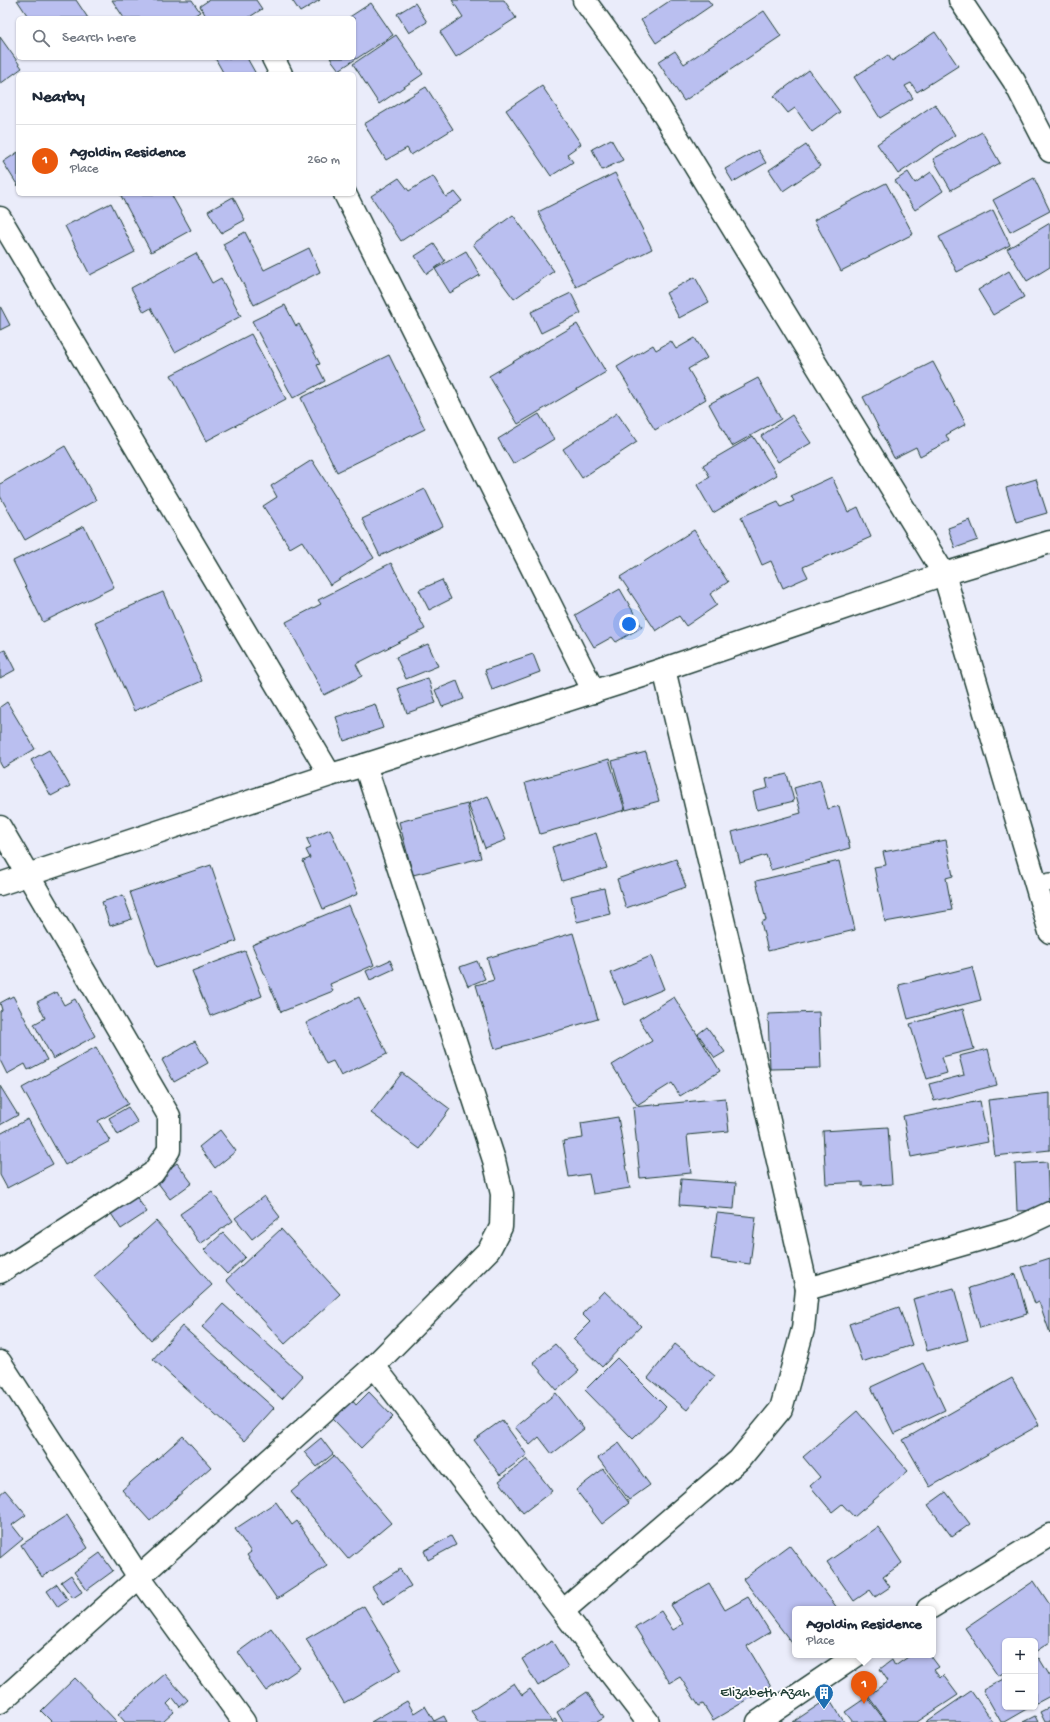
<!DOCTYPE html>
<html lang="en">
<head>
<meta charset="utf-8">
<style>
  :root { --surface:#fff; --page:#f6f6f7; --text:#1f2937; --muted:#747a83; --line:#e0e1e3; --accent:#ea580c }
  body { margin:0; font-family:"Gochi Hand",sans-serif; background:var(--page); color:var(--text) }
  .controls { position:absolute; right:12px; bottom:12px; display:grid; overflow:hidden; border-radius:6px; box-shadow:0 1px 3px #0004 }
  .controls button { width:36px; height:36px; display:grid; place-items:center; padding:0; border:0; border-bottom:1px solid var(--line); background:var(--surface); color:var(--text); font:20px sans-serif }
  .you { position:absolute; left:629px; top:624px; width:14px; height:14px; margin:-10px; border:3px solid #fff; border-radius:50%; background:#1a73e8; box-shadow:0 0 0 6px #1a73e833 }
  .badge { display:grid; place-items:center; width:26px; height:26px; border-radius:50%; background:var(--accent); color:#fff; font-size:13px; font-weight:700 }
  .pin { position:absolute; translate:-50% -33px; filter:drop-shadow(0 1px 2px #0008) }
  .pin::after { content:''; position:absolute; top:21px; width:14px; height:12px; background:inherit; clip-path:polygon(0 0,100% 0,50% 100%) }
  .popup { position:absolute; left:792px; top:1606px; width:144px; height:52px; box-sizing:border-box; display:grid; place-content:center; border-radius:6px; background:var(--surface); filter:drop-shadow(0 1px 3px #0005); font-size:13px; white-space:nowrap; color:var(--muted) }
  .popup b { font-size:15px; color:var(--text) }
  .popup::after { content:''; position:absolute; left:50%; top:100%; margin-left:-8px; border:8px solid transparent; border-top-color:var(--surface) }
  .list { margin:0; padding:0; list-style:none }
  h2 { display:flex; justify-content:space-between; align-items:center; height:52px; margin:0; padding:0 16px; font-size:17px }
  h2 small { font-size:13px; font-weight:400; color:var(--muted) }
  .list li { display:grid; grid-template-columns:26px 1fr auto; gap:12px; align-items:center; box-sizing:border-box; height:72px; padding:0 16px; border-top:1px solid var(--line) }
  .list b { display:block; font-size:15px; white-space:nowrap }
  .list p { margin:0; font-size:13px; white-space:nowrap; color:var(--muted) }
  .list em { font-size:13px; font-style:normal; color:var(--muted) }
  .icon { flex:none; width:22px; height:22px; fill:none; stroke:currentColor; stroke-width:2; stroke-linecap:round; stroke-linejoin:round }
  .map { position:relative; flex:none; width:1050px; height:1722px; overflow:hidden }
  .search { position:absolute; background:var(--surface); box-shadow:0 1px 3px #0004; left:16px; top:16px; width:340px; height:44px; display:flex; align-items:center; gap:10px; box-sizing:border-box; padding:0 14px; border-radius:6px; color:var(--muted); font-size:15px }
  .panel { position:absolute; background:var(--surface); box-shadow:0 1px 3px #0004; left:16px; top:72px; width:340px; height:124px; border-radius:6px }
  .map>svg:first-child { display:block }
  .building { fill:#babff0; stroke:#1f3d34 }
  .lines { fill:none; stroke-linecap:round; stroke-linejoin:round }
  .service-casing { stroke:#1f3d34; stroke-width:20 }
  .minor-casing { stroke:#1f3d34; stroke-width:25 }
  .service { stroke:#fff; stroke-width:17 }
  .minor { stroke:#fff; stroke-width:22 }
  .labels { text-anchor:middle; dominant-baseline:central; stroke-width:3.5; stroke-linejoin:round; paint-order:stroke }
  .poi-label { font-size:14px; fill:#1f3d34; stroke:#fff; text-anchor:end }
</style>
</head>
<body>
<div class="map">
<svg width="1050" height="1722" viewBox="0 0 1050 1722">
  <rect width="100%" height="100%" fill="#eaecfa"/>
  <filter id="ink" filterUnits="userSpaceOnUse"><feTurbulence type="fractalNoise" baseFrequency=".025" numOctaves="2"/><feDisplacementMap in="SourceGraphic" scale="8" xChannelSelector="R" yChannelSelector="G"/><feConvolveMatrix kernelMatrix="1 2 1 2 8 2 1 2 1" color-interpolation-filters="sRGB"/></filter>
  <g filter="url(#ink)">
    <g class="building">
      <polygon points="17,0 76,0 88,18 29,18"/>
      <polygon points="112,0 192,0 200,12 190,18 124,18"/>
      <polygon points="209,0 256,0 262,9 248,18 207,18 200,6"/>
      <polygon points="292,0 320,0 300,12"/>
      <polygon points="452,0 504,0 516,18 456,57 440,32 463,17"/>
      <polygon points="671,0 708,0 712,5 656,43 641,20"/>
      <polygon points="371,3 393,35 339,70 330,58 354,58 354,18 348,18"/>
      <polygon points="415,3 427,22 409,33 397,14"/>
      <polygon points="764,11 781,36 684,101 658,62 675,51 684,64"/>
      <polygon points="935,32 958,66 917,92 911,83 905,86 913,98 880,118 854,77 888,55 892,61"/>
      <polygon points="396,35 423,74 379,104 353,64"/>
      <polygon points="0,37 22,68 0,84"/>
      <polygon points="215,58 247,58 256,74 224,74"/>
      <polygon points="809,70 840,112 812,132 795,108 788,113 774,96"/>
      <polygon points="542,86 581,144 567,154 573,162 551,176 506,110"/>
      <polygon points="426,87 453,129 411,155 407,148 386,160 364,124"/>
      <polygon points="935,104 955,135 898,174 877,144"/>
      <polygon points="982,132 1000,163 951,190 933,159"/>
      <polygon points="611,139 623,160 602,170 592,149"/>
      <polygon points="806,145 820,166 783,191 769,170"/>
      <polygon points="758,150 766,163 733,182 725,169"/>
      <polygon points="18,152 18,186 3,162"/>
      <polygon points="908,172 915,183 931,172 943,191 915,210 895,181"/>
      <polygon points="615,173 652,249 576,287 538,212"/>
      <polygon points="433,176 446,197 455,192 462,201 401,241 371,196 399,178 409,191"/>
      <polygon points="1034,178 1050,211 1010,232 993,200"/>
      <polygon points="886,183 913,234 841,271 814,220"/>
      <polygon points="120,194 171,194 191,230 151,252"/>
      <polygon points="233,197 245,220 221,233 208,211"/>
      <polygon points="111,203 135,252 90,275 65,226"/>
      <polygon points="993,210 1010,245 957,272 939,237"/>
      <polygon points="513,215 554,271 514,299 473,244"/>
      <polygon points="1050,223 1050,267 1027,281 1007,249"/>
      <polygon points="245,232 264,270 309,248 320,272 254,305 223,244"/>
      <polygon points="434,244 445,261 427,274 415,256"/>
      <polygon points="466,251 480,275 450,293 435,269"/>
      <polygon points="196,253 212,283 221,278 241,316 175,352 151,308 144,312 131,288"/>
      <polygon points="1009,271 1024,297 993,315 978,290"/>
      <polygon points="695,277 709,302 679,318 666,293"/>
      <polygon points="571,293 581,313 541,333 531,312"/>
      <polygon points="285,305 296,326 299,324 320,364 317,365 325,381 293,398 252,321"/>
      <polygon points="0,306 10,325 0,330"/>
      <polygon points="577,324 606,372 518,424 489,376"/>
      <polygon points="251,334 286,399 206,441 171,375"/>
      <polygon points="695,338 707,358 688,369 706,399 655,430 617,367 653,345 656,350 671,341 676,349"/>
      <polygon points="389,355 425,429 337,472 301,398"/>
      <polygon points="933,362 966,424 946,435 949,441 920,456 916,447 894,458 863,397"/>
      <polygon points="758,378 781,419 732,446 709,404"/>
      <polygon points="617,413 637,442 582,478 563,449"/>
      <polygon points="539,414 554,439 513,464 498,439"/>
      <polygon points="792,415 811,443 778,462 761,436"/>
      <polygon points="753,436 777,475 713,513 697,485 710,477 703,465"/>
      <polygon points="65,446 96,500 25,540 0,496 0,484"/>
      <polygon points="312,460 374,558 330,585 302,541 290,548 263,506 277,497 271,486"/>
      <polygon points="832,477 848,512 858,507 871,537 803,567 808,577 783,588 771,561 762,565 741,517 778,501 781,507 794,501 791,496"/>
      <polygon points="1036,479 1047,513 1016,522 1006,488"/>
      <polygon points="425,489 443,526 380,556 362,519"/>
      <polygon points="970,520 978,540 955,548 948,528"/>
      <polygon points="84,526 114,587 43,622 13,561"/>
      <polygon points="694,530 728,582 710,594 717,605 686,626 679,616 656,631 620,577"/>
      <polygon points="391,563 425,629 356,664 362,676 324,695 286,622 321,604 318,600"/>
      <polygon points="442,580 451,599 429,610 419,590"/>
      <polygon points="620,589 642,627 616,642 612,637 594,647 575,615"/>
      <polygon points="163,592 202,681 134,711 95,622"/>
      <polygon points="428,644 438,666 406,679 396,657"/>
      <polygon points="5,650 15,670 0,678 0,652"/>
      <polygon points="533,654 540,672 492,690 485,670"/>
      <polygon points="428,678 436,703 407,713 398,688"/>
      <polygon points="457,681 464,699 442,707 435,690"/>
      <polygon points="7,702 35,749 3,768 0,763 0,707"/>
      <polygon points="375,704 383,728 344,741 336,717"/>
      <polygon points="49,750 70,786 51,796 31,760"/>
      <polygon points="646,752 659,801 626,810 612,761"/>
      <polygon points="609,759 625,810 540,834 525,783"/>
      <polygon points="787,774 794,801 757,810 753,792 768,788 766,779"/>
      <polygon points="820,780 828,809 839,806 850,848 771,870 766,855 740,863 732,832 801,813 794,788"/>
      <polygon points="488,796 506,840 485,848 468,804"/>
      <polygon points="467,804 481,858 413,875 399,822"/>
      <polygon points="330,829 358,894 323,909 303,861 310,858 306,850 311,848 307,839"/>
      <polygon points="596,833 607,868 562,881 552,847"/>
      <polygon points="946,840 953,876 946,878 952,910 885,922 874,867 886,865 883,852"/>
      <polygon points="676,859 686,887 626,908 617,879"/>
      <polygon points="839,861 855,930 768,951 761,922 766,920 756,881"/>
      <polygon points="211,865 237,941 156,968 130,892"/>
      <polygon points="604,888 610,914 577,922 571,896"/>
      <polygon points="123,895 132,919 110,926 102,902"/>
      <polygon points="349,905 374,965 330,984 333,991 281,1012 252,945"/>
      <polygon points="573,933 598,1019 495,1049 476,985 494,980 487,958"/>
      <polygon points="245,951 262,996 210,1016 192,971"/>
      <polygon points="651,956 664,989 625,1005 611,973"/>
      <polygon points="390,960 394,969 370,980 366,971"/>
      <polygon points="477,961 485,979 468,986 460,967"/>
      <polygon points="972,967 981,1000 908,1019 899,985"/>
      <polygon points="57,992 64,1005 75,999 95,1036 53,1059 34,1024 45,1018 37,1002"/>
      <polygon points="13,996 47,1060 28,1070 25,1064 7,1074 0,1060 0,1011 2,1010 0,1003"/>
      <polygon points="359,997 387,1054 341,1076 333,1061 326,1064 306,1023"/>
      <polygon points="674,997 720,1071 680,1096 672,1083 637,1105 612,1065 652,1041 639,1019"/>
      <polygon points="963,1009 974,1049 942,1057 947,1073 927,1079 910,1024"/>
      <polygon points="819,1012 821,1068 770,1069 768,1014"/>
      <polygon points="707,1027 725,1052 715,1058 698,1034"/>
      <polygon points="195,1041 208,1063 174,1082 162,1060"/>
      <polygon points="96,1047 128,1104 98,1121 110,1141 65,1165 22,1088"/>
      <polygon points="988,1049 997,1085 934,1101 929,1084 964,1075 959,1056"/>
      <polygon points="402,1073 450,1109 420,1149 371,1113"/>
      <polygon points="0,1086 18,1115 0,1125"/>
      <polygon points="1050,1093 1050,1150 995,1156 988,1100"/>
      <polygon points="725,1098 729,1131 687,1135 691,1173 640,1178 633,1107"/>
      <polygon points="980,1101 988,1142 911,1157 903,1116"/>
      <polygon points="128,1107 138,1123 118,1135 109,1118"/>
      <polygon points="618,1117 630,1188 593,1194 589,1174 569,1177 563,1141 583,1138 581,1123"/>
      <polygon points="28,1119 53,1164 7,1188 0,1175 0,1134"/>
      <polygon points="888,1127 892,1184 862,1186 862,1182 826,1184 823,1131"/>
      <polygon points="220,1130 236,1151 215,1168 199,1147"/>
      <polygon points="1047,1162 1049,1210 1017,1211 1015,1164"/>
      <polygon points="177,1163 192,1183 170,1199 155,1179"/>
      <polygon points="681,1179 736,1183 734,1209 679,1205"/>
      <polygon points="212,1192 233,1221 200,1244 180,1214"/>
      <polygon points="135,1195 147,1212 121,1229 110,1212"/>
      <polygon points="264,1196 280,1217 252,1239 235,1218"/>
      <polygon points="717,1213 756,1217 750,1264 711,1259"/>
      <polygon points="156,1221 212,1285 151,1340 94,1276"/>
      <polygon points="281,1229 340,1294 285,1344 226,1280"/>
      <polygon points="223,1233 245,1257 227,1274 204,1250"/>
      <polygon points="1050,1258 1050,1333 1039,1302 1035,1304 1022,1267"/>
      <polygon points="1016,1274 1027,1314 980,1328 969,1288"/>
      <polygon points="954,1288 968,1340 927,1351 913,1299"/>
      <polygon points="604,1291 641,1326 602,1367 573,1339 590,1322 582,1314"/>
      <polygon points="223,1304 303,1376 282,1399 202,1327"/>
      <polygon points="899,1307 912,1345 862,1362 849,1324"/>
      <polygon points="182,1326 274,1408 244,1441 153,1359"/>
      <polygon points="555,1344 579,1371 557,1390 533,1362"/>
      <polygon points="675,1344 715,1376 687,1410 648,1378"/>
      <polygon points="617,1358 666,1407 633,1439 585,1390"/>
      <polygon points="923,1363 945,1410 894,1434 871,1387"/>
      <polygon points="1012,1378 1039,1425 930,1487 903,1440"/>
      <polygon points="369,1392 393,1417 361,1448 333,1419 352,1400 356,1405"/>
      <polygon points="556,1393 584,1429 552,1454 539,1437 530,1445 515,1427"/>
      <polygon points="857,1411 908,1471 854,1517 842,1504 832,1512 810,1486 820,1477 803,1457"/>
      <polygon points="502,1420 527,1455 500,1475 474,1440"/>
      <polygon points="183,1436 211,1467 150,1521 122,1490"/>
      <polygon points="321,1438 333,1454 317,1467 304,1452"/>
      <polygon points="619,1443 650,1485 629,1500 598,1458"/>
      <polygon points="334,1456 391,1523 348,1559 291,1492"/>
      <polygon points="527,1459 552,1491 523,1513 499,1481"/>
      <polygon points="603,1469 629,1503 602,1524 576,1490"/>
      <polygon points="5,1490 26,1515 12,1525 23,1539 0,1558 0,1494"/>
      <polygon points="946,1492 970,1524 952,1537 928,1505"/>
      <polygon points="276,1502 292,1525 297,1521 327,1566 277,1599 247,1555 251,1552 235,1529"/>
      <polygon points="67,1515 88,1548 42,1577 21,1545"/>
      <polygon points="878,1527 902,1563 883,1577 890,1587 875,1597 870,1590 854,1601 827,1562"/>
      <polygon points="451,1536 456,1545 428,1560 424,1551"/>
      <polygon points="789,1545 838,1609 795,1609 795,1647 743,1579"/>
      <polygon points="100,1553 113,1571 87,1590 74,1572"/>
      <polygon points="400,1569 411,1586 383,1604 372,1587"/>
      <polygon points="71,1575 82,1592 73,1598 61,1582"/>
      <polygon points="1034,1581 1050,1605 1050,1642 1035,1652 1035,1641 1005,1641 1005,1672 998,1676 965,1628"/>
      <polygon points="709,1583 725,1610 748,1597 770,1632 747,1646 771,1686 713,1720 703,1704 699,1706 680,1677 670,1683 635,1627 661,1611 673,1630 683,1624 671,1605"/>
      <polygon points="57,1584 68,1600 58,1607 47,1591"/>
      <polygon points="364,1606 401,1669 344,1703 306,1639"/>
      <polygon points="271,1628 300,1668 266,1691 238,1652"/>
      <polygon points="552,1641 568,1667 538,1686 522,1659"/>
      <polygon points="911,1655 930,1655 939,1667 934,1670 940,1678 943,1675 958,1695 917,1722 887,1722 868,1696 888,1681 880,1669 892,1660 895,1666"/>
      <polygon points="1039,1658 1050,1676 1050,1696 1035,1704 1035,1661"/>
      <polygon points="165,1674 188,1700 180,1707 173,1698 167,1704 174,1712 163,1722 125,1722 118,1714"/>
      <polygon points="75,1678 117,1722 52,1722 41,1711"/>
      <polygon points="1005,1678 1005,1707 1030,1707 1004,1722 1001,1722 983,1690"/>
      <polygon points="514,1683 522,1695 530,1689 552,1721 555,1719 557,1722 479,1722 471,1711"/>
      <polygon points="971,1691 993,1722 926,1722"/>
      <polygon points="587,1692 604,1718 597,1722 563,1722 557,1712"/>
      <polygon points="867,1697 886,1722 853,1722 845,1712"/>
      <polygon points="829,1698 844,1722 793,1722"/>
      <polygon points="407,1701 414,1713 425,1706 434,1721 444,1716 447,1722 371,1722"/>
      <polygon points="1050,1707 1050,1722 1045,1722 1040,1712"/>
      <polygon points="1035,1716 1038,1722 1023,1722"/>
    </g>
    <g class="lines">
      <defs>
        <polyline id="service" points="1036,886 1050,882"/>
        <g id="minor">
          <polyline points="584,0 645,84 944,574 1050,932"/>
          <polyline points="960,0 1014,81 1050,151"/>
          <polyline points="273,58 281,74"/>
          <polyline points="345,194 594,692"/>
          <polyline points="0,218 330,775"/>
          <polyline points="0,827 169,1116 169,1150 153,1173 0,1272"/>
          <polyline points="0,884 330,775 365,765 664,669 944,574 1050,542"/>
          <polyline points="807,1289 1016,1229 1050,1213"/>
          <polyline points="0,1362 139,1577 244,1722"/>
          <polyline points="374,1366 648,1722"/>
          <polyline points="928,1609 1050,1535"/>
          <polyline points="563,1611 739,1460 781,1409 803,1329 807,1289 733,962 664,669"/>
          <polyline points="0,1702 374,1366 489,1250 501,1227 502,1194 494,1160 365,765"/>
          <polyline points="758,1722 857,1655"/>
        </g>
      </defs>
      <use href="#service" class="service-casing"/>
      <use href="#minor" class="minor-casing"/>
      <use href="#service" class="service"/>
      <use href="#minor" class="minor"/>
    </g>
  </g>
  <defs>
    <symbol id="building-pin" viewBox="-11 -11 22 30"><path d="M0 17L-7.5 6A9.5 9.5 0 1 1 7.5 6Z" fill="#1f6fb2" stroke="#fff"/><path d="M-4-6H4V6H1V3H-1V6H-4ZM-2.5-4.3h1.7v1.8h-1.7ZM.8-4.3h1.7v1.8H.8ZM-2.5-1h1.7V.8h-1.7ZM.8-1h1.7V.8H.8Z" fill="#fff"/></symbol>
  </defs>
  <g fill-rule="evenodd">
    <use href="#building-pin" x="813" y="1682" width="22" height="30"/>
  </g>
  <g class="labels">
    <g class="poi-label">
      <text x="810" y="1693">Elizabeth Azah</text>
    </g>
  </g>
</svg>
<div class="controls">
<button>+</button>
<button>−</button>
</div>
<div class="you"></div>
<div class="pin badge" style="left:864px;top:1704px">1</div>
<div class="popup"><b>Agoldim Residence</b>Place</div>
<div class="search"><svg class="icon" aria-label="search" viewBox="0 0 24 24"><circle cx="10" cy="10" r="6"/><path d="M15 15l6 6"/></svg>Search here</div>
<section class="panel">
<h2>Nearby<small></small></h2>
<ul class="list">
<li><span class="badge">1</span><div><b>Agoldim Residence</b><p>Place</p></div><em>260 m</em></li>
</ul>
</section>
</div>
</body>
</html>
